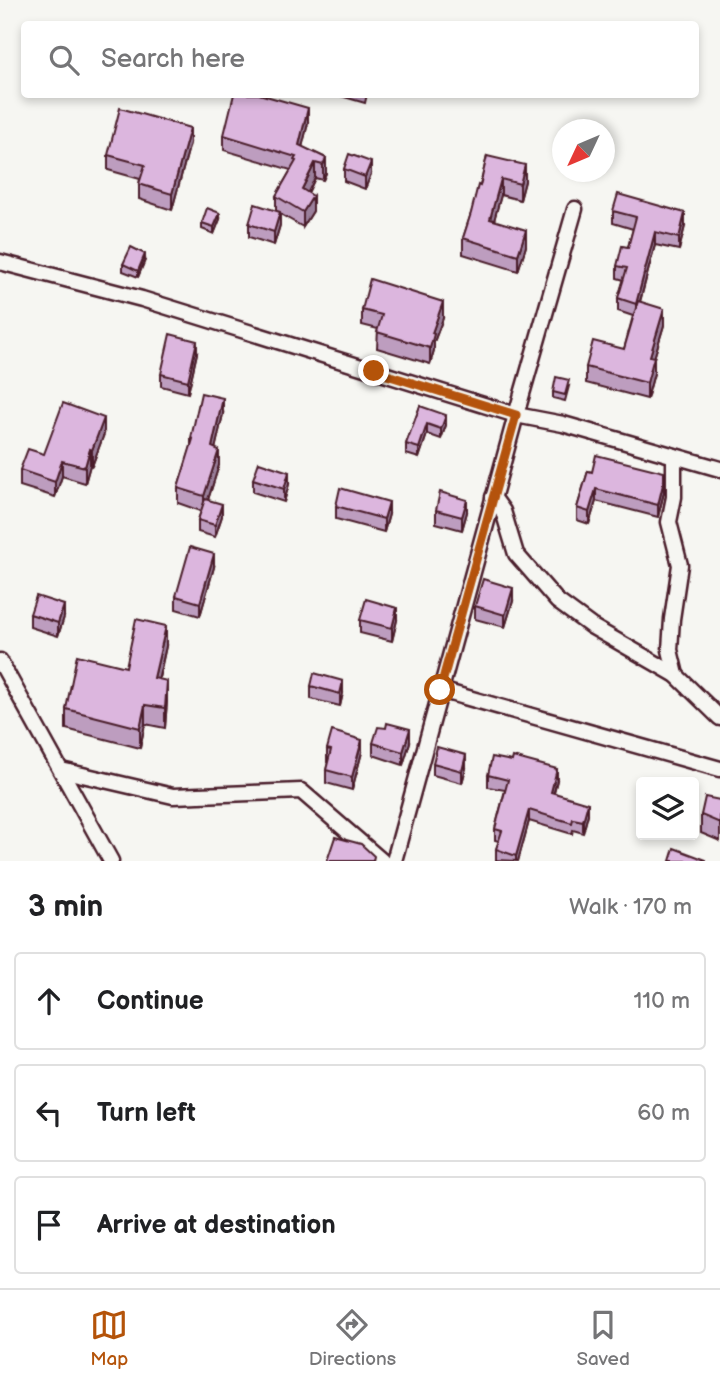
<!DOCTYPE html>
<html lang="en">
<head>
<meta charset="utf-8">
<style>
  :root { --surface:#fff; --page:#f6f6f6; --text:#202124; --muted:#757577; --line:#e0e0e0; --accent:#b45309 }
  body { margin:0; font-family:"Balsamiq Sans",sans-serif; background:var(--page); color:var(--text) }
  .controls { position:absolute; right:21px; bottom:21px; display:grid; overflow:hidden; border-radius:7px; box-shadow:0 4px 10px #0003 }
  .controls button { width:63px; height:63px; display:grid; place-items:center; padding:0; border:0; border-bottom:2px solid var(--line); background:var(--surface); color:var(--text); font:35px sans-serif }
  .compass { position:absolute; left:552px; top:119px; width:63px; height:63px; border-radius:50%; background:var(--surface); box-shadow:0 4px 10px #0003; rotate:226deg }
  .stop { position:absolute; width:21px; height:21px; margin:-16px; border:5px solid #b45309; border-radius:50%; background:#fff }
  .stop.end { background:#b45309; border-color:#fff; box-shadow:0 2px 7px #0008 }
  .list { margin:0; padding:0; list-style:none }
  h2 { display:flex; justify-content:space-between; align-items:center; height:91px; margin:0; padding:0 28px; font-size:30px }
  h2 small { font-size:23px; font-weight:400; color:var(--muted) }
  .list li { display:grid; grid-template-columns:46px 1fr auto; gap:21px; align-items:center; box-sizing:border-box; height:98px; margin:0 14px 14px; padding:0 14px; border:2px solid var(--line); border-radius:7px }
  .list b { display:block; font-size:26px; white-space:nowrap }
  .list em { font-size:23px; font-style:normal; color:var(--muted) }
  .icon { flex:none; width:38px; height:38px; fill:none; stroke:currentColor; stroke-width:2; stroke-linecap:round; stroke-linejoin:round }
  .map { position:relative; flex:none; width:720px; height:861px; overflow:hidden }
  .search { position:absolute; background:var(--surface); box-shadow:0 4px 10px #0003; left:21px; right:21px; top:21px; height:77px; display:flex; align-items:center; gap:18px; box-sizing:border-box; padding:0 24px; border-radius:7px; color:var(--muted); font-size:26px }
  .sheet { height:427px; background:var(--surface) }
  nav { display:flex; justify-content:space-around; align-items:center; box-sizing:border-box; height:98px; border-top:2px solid var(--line); background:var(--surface); font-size:19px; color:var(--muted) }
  nav a { display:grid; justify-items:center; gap:4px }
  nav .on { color:var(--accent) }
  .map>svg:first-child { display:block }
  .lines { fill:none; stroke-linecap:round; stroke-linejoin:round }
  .street-casing { stroke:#4a1f2b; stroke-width:19 }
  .street { stroke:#f6f6f2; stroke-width:14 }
  .wall { fill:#bd9dbf; stroke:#4a1f2b; stroke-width:2 }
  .shaded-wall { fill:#9a7f9b; stroke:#4a1f2b; stroke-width:2 }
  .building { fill:#dcb6de; stroke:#4a1f2b; stroke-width:2 }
  .route { stroke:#b45309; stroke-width:9 }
</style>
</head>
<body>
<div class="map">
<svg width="720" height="861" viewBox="0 0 720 861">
  <rect width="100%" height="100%" fill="#f6f6f2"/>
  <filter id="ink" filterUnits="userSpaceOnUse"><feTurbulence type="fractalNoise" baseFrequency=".0143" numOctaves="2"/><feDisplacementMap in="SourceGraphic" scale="14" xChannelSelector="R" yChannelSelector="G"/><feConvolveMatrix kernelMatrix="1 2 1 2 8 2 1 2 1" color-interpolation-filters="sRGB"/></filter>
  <g filter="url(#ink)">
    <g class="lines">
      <defs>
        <g id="street">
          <polyline points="0,262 142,299 516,415 563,424 720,469"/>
          <polyline points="674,456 674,497 669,522 680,565 672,619 670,650 676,675"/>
          <polyline points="493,497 503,511 516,554 557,601 591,626 676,675 720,718"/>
          <polyline points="0,661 111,861"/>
          <polyline points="440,690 720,769"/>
          <polyline points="61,770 173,796 301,791 382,861"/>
          <polyline points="394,861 516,415 575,209"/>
        </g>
      </defs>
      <use href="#street" class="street-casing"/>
      <use href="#street" class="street"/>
    </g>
    <g class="wall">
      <polygon points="334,94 367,94 365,103"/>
      <polygon points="308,123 302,147 326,158 326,173 323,180 315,178 308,193 313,211 303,227 280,214 280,225 274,245 249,237 249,224 276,211 276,196 291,170 224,150 224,135"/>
      <polygon points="190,143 172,210 139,199 139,184 140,179 108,170 108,155"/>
      <polygon points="487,156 525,181 520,200 501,195 494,220 526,246 518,271 463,254 463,238 480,186"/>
      <polygon points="344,169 371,174 365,189 344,181"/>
      <polygon points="613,211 685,226 679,250 655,245 640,302 664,325 654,358 654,373 647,399 586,383 586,367 624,349 633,316 618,311 618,298 624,280 617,278 617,266 628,247 633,229 613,223"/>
      <polygon points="220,219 214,234 202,229 202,223"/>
      <polygon points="145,260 138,277 123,271 123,264"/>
      <polygon points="362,310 443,318 434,342 434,350 430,364 377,348 378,329 362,325"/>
      <polygon points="197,353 188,393 161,386 161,374"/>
      <polygon points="569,386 565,401 553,398 553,392"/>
      <polygon points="420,406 446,425 441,439 427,434 419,458 406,454 406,444"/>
      <polygon points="223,414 215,449 219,465 208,500 222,516 215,537 198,532 198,520 201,511 178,503 178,488 191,447 191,438"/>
      <polygon points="104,434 92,466 90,465 85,483 62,476 55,497 20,486 20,470 44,454"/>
      <polygon points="588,471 664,492 658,517 596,501 589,524 577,520 577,508"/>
      <polygon points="253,479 289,484 284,502 253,492"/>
      <polygon points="336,506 389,514 384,532 336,519"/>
      <polygon points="436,510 467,512 462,530 436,523"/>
      <polygon points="214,567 200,616 176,609 176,596"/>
      <polygon points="513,601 505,627 475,619 475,606"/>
      <polygon points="30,614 64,617 58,636 30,627"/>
      <polygon points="360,620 397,620 392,641 360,633"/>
      <polygon points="166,646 159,679 167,701 165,728 145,724 140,748 66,729 66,709 126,667"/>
      <polygon points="311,686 343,693 340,706 311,699"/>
      <polygon points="410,742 403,765 373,755 373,743"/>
      <polygon points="327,749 362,752 352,790 326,783 326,770 328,762 327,762"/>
      <polygon points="433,763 466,768 462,783 433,775"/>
      <polygon points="488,775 557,780 554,792 588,814 583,833 573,830 572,834 529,821 518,861 496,860 496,849 499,841 495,840 495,829 505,790 488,787"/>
      <polygon points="720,800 720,841 701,833 701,815"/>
    </g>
    <g class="shaded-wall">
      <polygon points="308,108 308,123 299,160 299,145"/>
      <polygon points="190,128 190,143 172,210 172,194"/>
      <polygon points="326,158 326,173 323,180 323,165"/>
      <polygon points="371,162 371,174 365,189 365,177"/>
      <polygon points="315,163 315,178 302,204 302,189"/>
      <polygon points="525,165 525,181 520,200 520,184"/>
      <polygon points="501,179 501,195 490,235 490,219"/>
      <polygon points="313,196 313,211 303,227 303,212"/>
      <polygon points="280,212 280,225 274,245 274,232"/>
      <polygon points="220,213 220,219 214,234 214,227"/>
      <polygon points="685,213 685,226 679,250 679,238"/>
      <polygon points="526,230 526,246 518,271 518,255"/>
      <polygon points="655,232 655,245 636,316 636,304"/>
      <polygon points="145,254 145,260 138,277 138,271"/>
      <polygon points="443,302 443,318 434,342 434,350 430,364 430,348 432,333"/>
      <polygon points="664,309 664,325 654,358 654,373 647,399 647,383 650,356"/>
      <polygon points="197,341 197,353 188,393 188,381"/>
      <polygon points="223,398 223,414 212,463 212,447"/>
      <polygon points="446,415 446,425 441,439 441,429"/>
      <polygon points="104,418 104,434 92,466 92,450"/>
      <polygon points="427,424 427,434 419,458 419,448"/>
      <polygon points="90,449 90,465 85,483 85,467"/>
      <polygon points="219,450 219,465 204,512 204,496"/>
      <polygon points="62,461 62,476 55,497 55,482"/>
      <polygon points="289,472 289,484 284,502 284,489"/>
      <polygon points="664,480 664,492 658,517 658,505"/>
      <polygon points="596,489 596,501 589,524 589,512"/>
      <polygon points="467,500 467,512 462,530 462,517"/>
      <polygon points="389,502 389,514 384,532 384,519"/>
      <polygon points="222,504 222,516 215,537 215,525"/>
      <polygon points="214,554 214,567 200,616 200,603"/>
      <polygon points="513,588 513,601 505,627 505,615"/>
      <polygon points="64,605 64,617 58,636 58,623"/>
      <polygon points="397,608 397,620 392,641 392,628"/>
      <polygon points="166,626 166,646 154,698 154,678"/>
      <polygon points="167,681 167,701 165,728 165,708"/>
      <polygon points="343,681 343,693 340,706 340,694"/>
      <polygon points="145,705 145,724 140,748 140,728"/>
      <polygon points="410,729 410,742 403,765 403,752"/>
      <polygon points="362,740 362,752 352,790 352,777"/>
      <polygon points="466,755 466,768 462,783 462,771"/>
      <polygon points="557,769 557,780 551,803 551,792"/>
      <polygon points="588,803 588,814 583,833 583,821"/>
      <polygon points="529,810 529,821 518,861 516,861 516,856"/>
    </g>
    <g class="building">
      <polygon points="234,94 259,94 308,108 299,145 326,158 323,165 315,163 302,189 313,196 303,212 276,196 296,161 294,160 296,157 224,135"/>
      <polygon points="120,108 190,128 172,194 139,184 145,165 108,155"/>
      <polygon points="349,154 371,162 365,177 344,169"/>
      <polygon points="487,156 525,165 520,184 501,179 490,219 526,230 518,255 463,238 471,213 478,185 480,186"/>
      <polygon points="618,194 685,213 679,238 655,232 636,304 618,298 627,268 617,266 622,246 628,247 636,217 613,211"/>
      <polygon points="255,204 280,212 274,232 249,224"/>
      <polygon points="207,208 220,213 214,227 202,223"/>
      <polygon points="131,247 145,254 138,271 123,264"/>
      <polygon points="370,279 443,302 432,333 434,334 430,348 377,332 382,315 362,310"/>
      <polygon points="638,301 664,309 650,356 654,357 647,383 586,367 593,341 624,349"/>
      <polygon points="170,334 197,341 188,381 161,374"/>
      <polygon points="556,377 569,380 565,395 553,392"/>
      <polygon points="201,393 223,398 212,447 219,450 204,496 178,488 193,439 191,438"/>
      <polygon points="63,403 104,418 92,450 90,449 85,467 62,461 55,482 20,470 28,449 44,454"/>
      <polygon points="420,406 446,415 441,429 427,424 419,448 406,444"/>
      <polygon points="596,455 664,472 664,480 658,505 596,489 589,512 577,508 588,471 592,472"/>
      <polygon points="259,462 289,472 284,489 253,479"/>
      <polygon points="340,488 389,502 384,519 336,506"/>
      <polygon points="440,492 467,500 462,517 436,510"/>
      <polygon points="205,499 222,504 215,525 198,520"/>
      <polygon points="190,547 214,554 200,603 176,596"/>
      <polygon points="483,579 513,588 505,615 475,606"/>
      <polygon points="36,596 64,605 58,623 30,614"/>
      <polygon points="366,599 397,608 392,628 360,620"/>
      <polygon points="136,619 166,626 154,678 167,681 165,708 145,705 140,728 66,709 77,655 126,667"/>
      <polygon points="314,673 343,681 340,694 311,686"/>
      <polygon points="387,723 410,729 403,752 373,743 378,727 386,728"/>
      <polygon points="332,731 362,740 352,777 326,770 331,750 327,749"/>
      <polygon points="437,747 466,755 462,771 433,763"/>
      <polygon points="492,757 512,761 513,757 557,769 551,792 588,803 583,821 573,819 572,823 529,810 516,856 496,849 502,831 495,829 508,780 488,775"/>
      <polygon points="705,797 720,800 720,823 701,815"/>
      <polygon points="335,837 361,844 374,856 373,861 327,861"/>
      <polygon points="674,848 706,860 706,861 670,861"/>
    </g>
  </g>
  <g class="lines" filter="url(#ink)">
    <polyline class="route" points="374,371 516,415 440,690"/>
  </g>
</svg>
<div class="controls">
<button><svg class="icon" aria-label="layers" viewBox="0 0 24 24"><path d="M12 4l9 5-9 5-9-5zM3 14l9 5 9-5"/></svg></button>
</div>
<svg class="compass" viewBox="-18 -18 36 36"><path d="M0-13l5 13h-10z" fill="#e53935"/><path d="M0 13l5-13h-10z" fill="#757577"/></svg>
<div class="stop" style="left:440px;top:690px"></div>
<div class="stop end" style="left:374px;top:371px"></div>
<div class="search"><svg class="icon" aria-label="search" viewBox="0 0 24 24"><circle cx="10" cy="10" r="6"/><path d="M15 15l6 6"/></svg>Search here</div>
</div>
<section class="sheet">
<h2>3 min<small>Walk · 170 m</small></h2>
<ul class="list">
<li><svg class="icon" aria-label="ahead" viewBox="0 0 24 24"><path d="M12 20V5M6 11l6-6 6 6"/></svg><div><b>Continue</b></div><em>110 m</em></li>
<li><svg class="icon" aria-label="left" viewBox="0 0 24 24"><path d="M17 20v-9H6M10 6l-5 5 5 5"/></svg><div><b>Turn left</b></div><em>60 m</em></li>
<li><svg class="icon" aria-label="arrive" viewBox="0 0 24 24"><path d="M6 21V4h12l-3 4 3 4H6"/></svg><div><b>Arrive at destination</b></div></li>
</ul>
</section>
<nav>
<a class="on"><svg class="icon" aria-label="map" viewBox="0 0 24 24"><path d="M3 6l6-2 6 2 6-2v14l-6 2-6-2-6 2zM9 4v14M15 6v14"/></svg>Map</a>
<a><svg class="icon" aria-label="directions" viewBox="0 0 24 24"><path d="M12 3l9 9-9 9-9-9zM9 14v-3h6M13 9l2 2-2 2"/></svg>Directions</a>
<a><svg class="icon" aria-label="saved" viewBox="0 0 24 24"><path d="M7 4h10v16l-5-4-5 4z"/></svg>Saved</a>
</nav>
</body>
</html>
